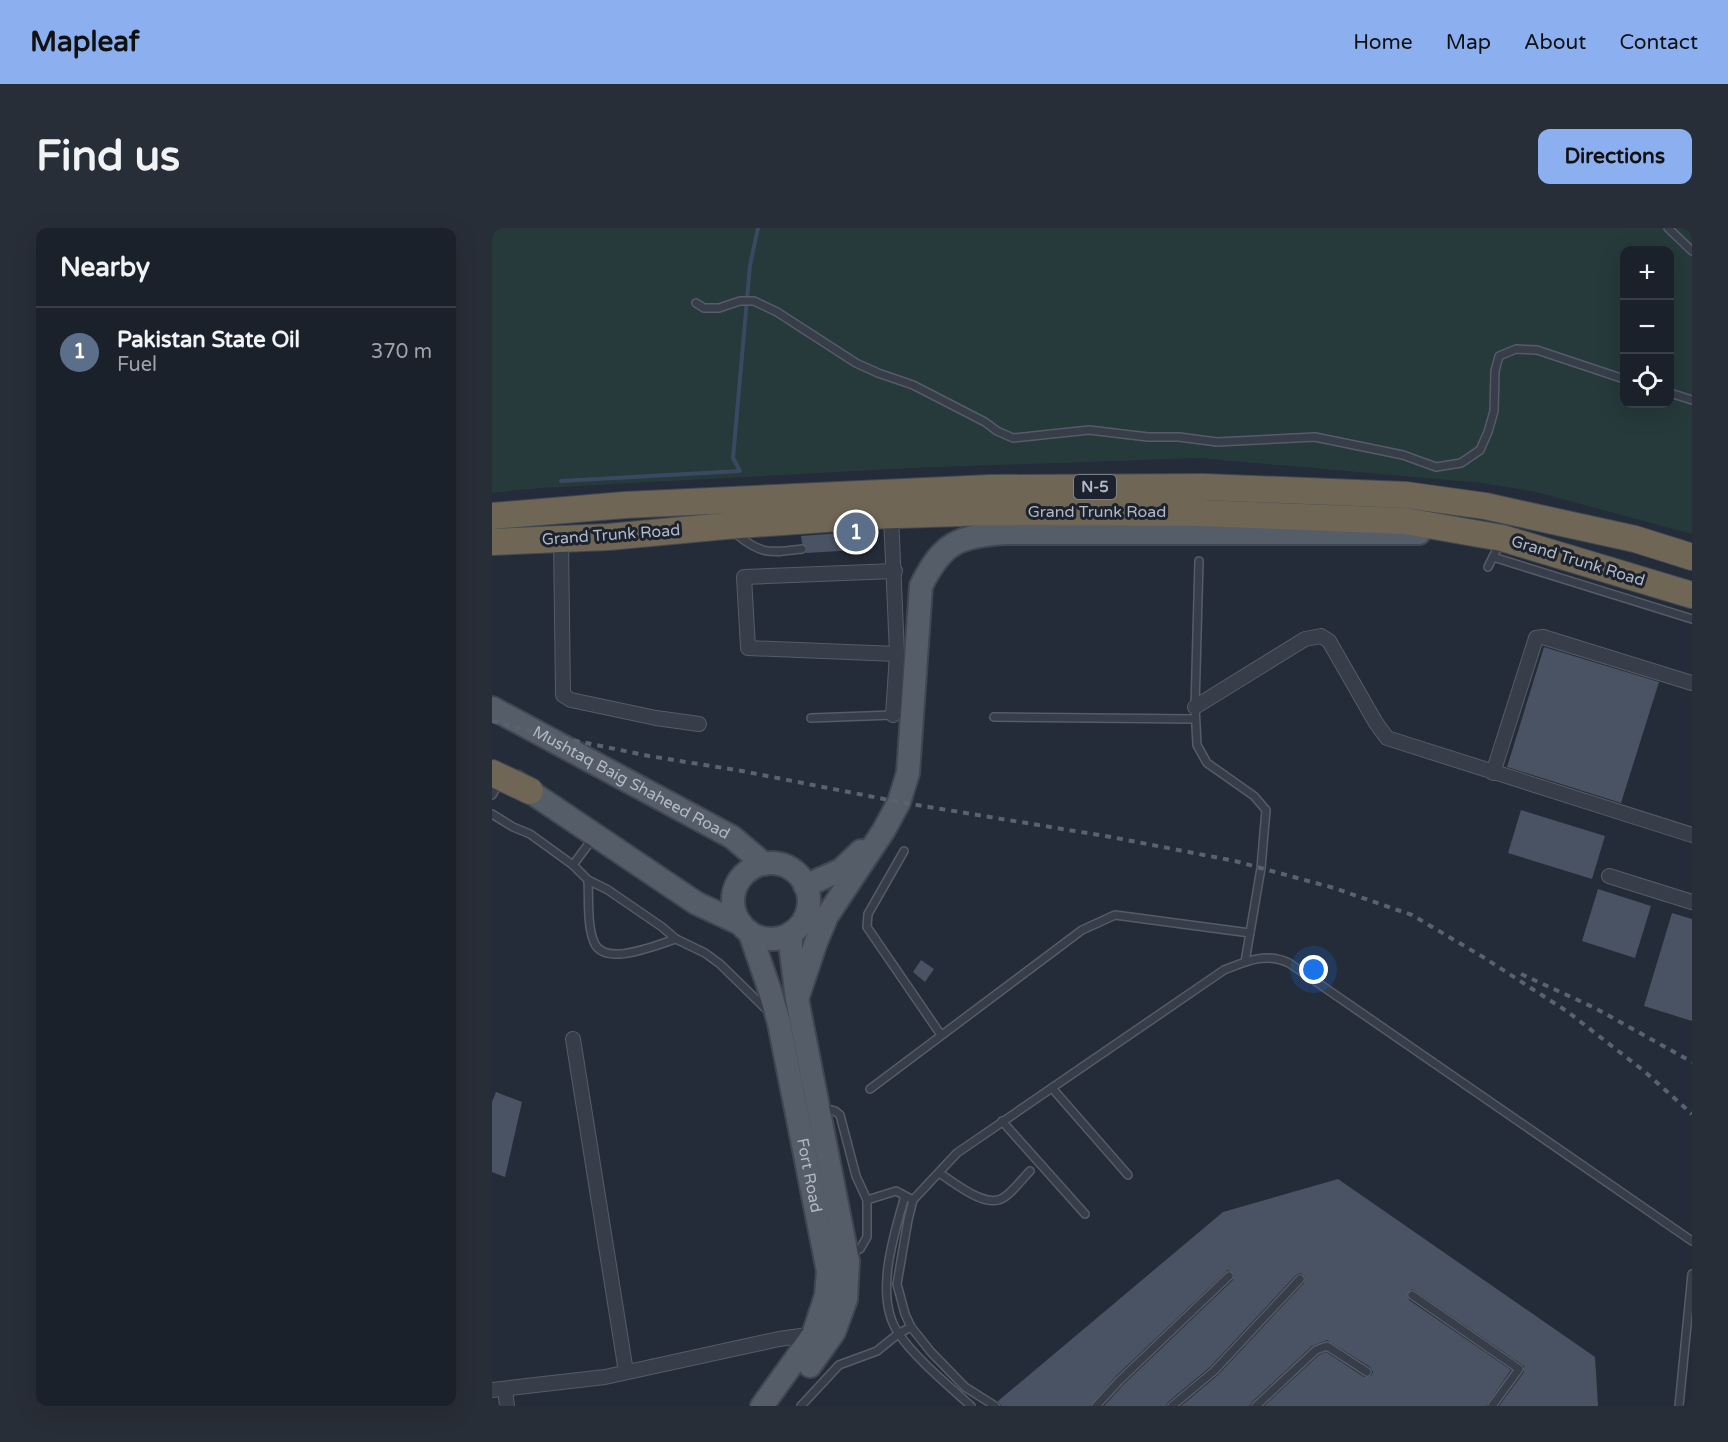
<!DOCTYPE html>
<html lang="en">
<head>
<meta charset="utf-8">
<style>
  :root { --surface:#1b212b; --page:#282e37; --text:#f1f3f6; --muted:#a0a3a9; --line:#393e47; --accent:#8caff0 }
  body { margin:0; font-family:"Varela Round",sans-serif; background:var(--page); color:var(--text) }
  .controls { position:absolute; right:18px; top:18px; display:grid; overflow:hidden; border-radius:12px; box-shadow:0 6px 24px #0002 }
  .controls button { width:54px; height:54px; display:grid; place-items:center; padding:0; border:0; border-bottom:2px solid var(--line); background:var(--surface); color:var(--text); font:30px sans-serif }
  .you { position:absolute; left:822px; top:742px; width:21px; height:21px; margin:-15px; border:4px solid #fff; border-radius:50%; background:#1a73e8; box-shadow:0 0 0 9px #1a73e833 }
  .badge { display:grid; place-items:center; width:39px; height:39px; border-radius:50%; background:var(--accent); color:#fff; font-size:20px; font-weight:700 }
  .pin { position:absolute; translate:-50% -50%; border:3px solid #fff; box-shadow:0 2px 6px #0006 }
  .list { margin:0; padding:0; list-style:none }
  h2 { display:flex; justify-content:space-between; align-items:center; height:78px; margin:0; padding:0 24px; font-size:26px }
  h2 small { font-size:20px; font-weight:400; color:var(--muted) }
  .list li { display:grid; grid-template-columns:39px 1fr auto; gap:18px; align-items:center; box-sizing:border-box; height:90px; padding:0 24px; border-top:2px solid var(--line) }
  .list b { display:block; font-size:22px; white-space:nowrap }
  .list p { margin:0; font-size:20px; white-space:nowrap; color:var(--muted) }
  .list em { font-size:20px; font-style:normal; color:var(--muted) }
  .icon { flex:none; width:33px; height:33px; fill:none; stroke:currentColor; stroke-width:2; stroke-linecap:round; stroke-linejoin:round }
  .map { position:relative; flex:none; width:1200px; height:1178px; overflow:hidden; border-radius:12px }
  header { display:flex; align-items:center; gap:36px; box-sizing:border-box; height:84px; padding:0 30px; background:var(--accent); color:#111 }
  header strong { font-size:28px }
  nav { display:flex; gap:33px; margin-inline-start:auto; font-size:21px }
  .intro { display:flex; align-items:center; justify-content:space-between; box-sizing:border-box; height:144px; padding:0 36px }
  h1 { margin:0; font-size:42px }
  .button { padding:15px 27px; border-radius:12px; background:var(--accent); color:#111; font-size:21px; font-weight:700 }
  main { display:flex; gap:36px; padding:0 36px }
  aside { flex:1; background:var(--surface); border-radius:12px; box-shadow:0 6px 24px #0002 }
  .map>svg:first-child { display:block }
  .green { fill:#26393b; fill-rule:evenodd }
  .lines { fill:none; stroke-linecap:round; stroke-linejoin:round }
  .stream { stroke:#3a4961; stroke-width:4 }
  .building { fill:#4a5363 }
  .lane-casing { stroke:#555c67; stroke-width:10 }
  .street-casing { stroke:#555c67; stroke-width:16 }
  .primary-casing { stroke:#404752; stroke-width:26 }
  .highway-casing { stroke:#424954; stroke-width:28 }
  .lane { stroke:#373e49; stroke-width:7 }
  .street { stroke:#373e49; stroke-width:14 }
  .primary { stroke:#555d69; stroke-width:22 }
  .highway { stroke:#6f6655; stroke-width:26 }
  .rail { stroke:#596270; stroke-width:4; stroke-dasharray:6 6; stroke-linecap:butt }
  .labels { text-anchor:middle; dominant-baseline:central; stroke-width:6; stroke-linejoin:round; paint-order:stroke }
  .shield { fill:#1c232e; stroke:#858c98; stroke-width:1.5 }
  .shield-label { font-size:15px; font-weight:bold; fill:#b2b9c5 }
  .street-label { font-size:16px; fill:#b2b9c5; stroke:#1c232e }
</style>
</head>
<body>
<header>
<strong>Mapleaf</strong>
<nav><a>Home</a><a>Map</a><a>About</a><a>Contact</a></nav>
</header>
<div class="intro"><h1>Find us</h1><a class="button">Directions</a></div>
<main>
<aside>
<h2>Nearby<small></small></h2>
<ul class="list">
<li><span class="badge" style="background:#5c6f8a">1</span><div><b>Pakistan State Oil</b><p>Fuel</p></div><em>370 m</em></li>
</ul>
</aside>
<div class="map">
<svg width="1200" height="1178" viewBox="0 0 1200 1178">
  <rect width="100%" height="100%" fill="#242c39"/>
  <path class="green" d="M0 0H1200V306L1044 264 990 255 707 230 420 240 49 260 0 265ZM1132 22H1178V176H1132Z"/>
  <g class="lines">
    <polyline class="stream" points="69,253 248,243 241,230 258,37 266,0"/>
  </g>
  <g class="building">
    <polygon points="364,304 360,316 364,322 314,325 315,320 310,315 309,308"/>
    <polygon points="1052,419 1167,454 1129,575 1015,539"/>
    <polygon points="1029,582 1113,608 1100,651 1016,625"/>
    <polygon points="1106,661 1159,678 1143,730 1090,713"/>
    <polygon points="1180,685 1200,691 1200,793 1152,778"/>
    <polygon points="429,732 442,741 433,754 421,744"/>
    <polygon points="4,864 30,874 13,949 0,944 0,874"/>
    <polygon points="846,951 1103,1129 1106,1178 1007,1178 1032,1144 1032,1138 920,1061 915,1066 917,1072 1019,1142 994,1178 772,1178 827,1127 834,1124 872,1149 879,1148 881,1144 878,1139 835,1112 820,1118 760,1174 758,1178 689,1178 726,1147 812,1055 813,1049 809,1045 804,1047 718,1139 676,1174 674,1178 612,1178 632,1156 741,1052 742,1046 736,1042 624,1148 598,1178 509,1178 506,1173 731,984"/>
  </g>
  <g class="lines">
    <defs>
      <g id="lane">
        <polyline points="1176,0 1200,23"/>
        <polyline points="204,75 212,80 227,80 248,73 262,73 285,84 364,135 386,145 421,157 493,194 505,203 521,210 597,202 656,209 687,209 725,214 823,209 911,227 944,239 969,235 988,222 996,204 1002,183 1003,143 1007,128 1024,121 1045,122 1132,151"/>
        <polyline points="1178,165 1200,172"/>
        <path d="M243 305C269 327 278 325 310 321"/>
        <polyline points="366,316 374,303 375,293"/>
        <polyline points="1001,329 1200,391"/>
        <polyline points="707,333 703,479 705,517 715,535 762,568 774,582 769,640 753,734"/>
        <polyline points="996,339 1008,315"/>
        <polyline points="502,489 703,491"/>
        <polyline points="319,490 401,487"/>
        <polyline points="0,567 8,553"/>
        <polyline points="0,586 21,599 38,606 81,637 96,652 116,662 170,699 184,711 213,725 228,736 277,784"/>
        <polyline points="412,623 376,686 375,699 449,807"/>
        <polyline points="81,637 101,610"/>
        <path d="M96 652C97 670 95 698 102 714 112 740 164 717 184 711"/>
        <polyline points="560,860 636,947"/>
        <polyline points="378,861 590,702 623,687 758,705"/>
        <polyline points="329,879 343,883 348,887 364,948 375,972 375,1009 368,1021 359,1026"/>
        <polyline points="510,893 593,986"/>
        <path d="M447 945C462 954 493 981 511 970 521 964 530 951 538 943"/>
        <path d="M413 968C402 1006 381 1070 407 1106 424 1131 456 1157 479 1178"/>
        <polyline points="375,972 404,963 421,972 416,992 405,1056 413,1086 419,1099 439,1124 473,1159 503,1178"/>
        <path d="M421 972 465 925 732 742C755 733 774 724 797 735L1200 1013"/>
        <polyline points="920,1067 1027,1141 1000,1178"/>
        <polyline points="309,1178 347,1137 385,1123 406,1106 419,1099"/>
        <polyline points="604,1178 628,1152 737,1048"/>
        <polyline points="680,1178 722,1143 808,1051"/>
        <polyline points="764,1178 824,1122 835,1118 875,1144"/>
        <polyline points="1187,1178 1200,1046"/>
      </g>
      <g id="street">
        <polyline points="399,287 405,426 401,487"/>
        <polyline points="69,312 71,467 79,472 164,490 207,496"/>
        <polyline points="403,343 252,349 256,420 405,426"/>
        <polyline points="703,479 813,411 829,408 837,413 884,495 895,510 1200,607"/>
        <polyline points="1001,545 1044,410 1051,409 1200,455"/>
        <polyline points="1117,648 1200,674"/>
        <polyline points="81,811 134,1144"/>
        <polyline points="13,1161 15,1178"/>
        <polyline points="0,1162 113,1149 287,1111 323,1106"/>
      </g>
      <g id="primary">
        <path id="s1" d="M0 480 240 609 272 636"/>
        <polyline points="24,554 204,675 249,696"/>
        <circle cx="279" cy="673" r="38"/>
        <polyline points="313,658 349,642 369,623"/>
        <path id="s2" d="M258 705 278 763 287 795 336 1043 334 1068 321 1107 270 1178"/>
        <polyline points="299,705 299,723 305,771 356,1033 354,1071 342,1104 318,1138"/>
        <path d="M305 771 324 714 335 688 392 602 407 574 416 545 429 358C450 315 466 308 513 305H927"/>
      </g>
      <g id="highway">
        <polyline points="0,288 133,277 498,260 712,259 914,267 993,278 1143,311 1200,329"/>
        <polyline points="0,314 116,309 234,298 375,288 499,284 708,285 913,293 1010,310 1200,367"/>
        <polyline points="0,545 38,563"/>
      </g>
    </defs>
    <use href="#lane" class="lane-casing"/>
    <use href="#street" class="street-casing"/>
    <use href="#primary" class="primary-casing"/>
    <use href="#highway" class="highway-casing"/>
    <use href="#lane" class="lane"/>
    <use href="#street" class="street"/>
    <use href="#primary" class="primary"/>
    <use href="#highway" class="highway"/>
    <g class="rail">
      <polyline points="0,493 51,506 157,528 250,543 407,574 619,609 743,633 842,660 920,687 991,729 1076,784 1152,843 1200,886"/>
      <polyline points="1029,746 1103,780 1200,834"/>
    </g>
  </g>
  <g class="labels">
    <rect class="shield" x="582" y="247" width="42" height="24" rx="4.5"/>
    <g class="shield-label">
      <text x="603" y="259">N-5</text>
    </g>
    <g class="street-label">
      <text x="605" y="284">Grand Trunk Road</text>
      <text transform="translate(119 307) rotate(-4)">Grand Trunk Road</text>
      <text transform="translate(1086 333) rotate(17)">Grand Trunk Road</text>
      <text stroke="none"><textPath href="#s1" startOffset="158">Mushtaq Baig Shaheed Road</textPath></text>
      <text stroke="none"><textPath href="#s2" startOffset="250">Fort Road</textPath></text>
    </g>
  </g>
</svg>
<div class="controls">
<button>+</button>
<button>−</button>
<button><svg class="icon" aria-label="locate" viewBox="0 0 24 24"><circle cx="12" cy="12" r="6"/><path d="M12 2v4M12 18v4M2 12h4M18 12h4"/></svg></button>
</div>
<div class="you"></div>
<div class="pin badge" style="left:364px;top:304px;background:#5c6f8a">1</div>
</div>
</main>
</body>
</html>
